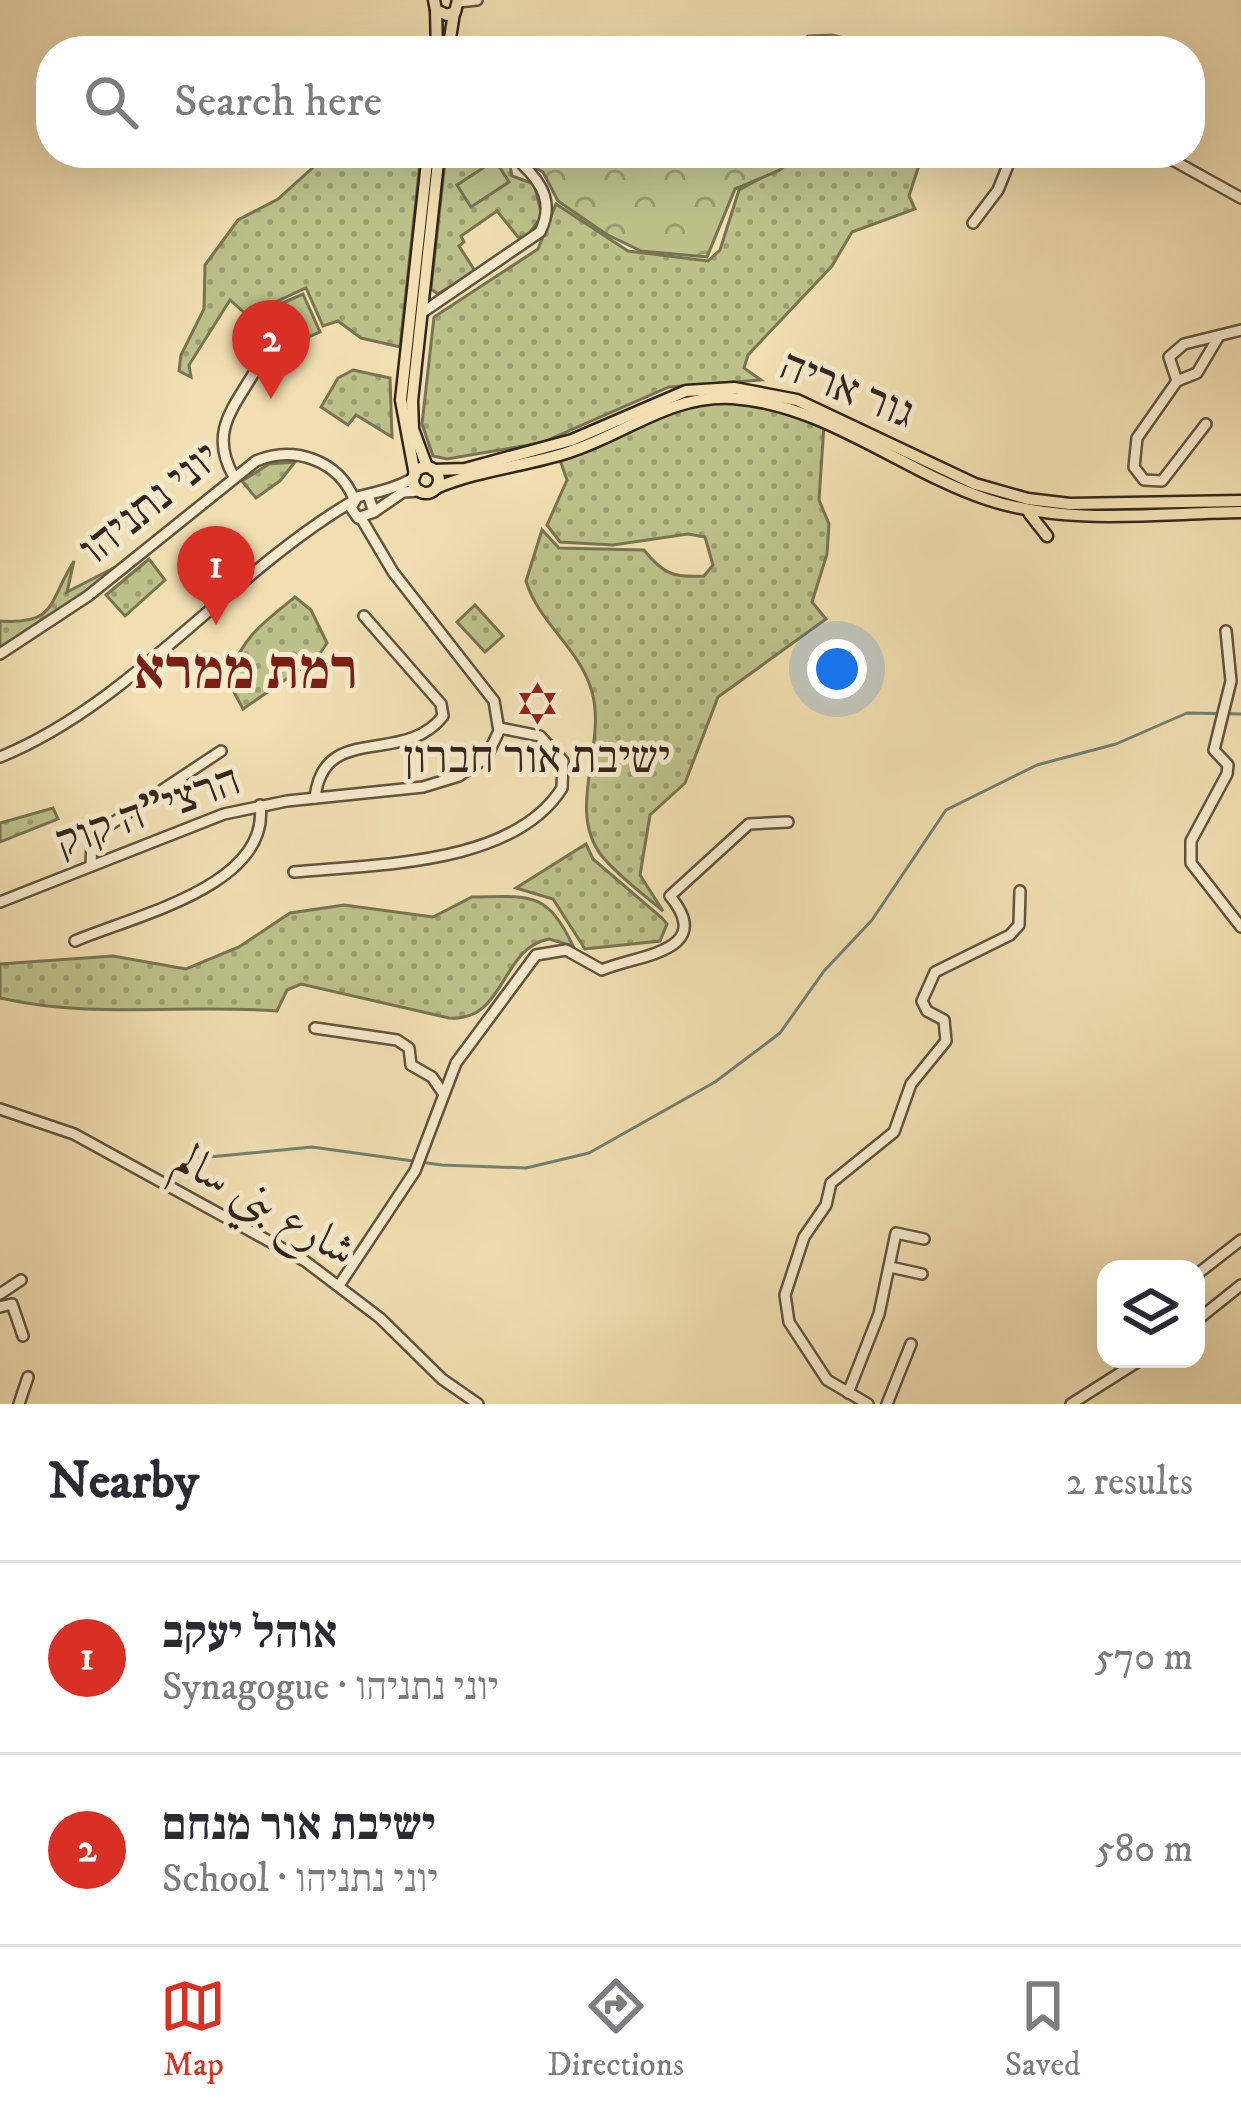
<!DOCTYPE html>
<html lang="en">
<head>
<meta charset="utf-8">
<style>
  :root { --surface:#fff; --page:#f2f2f3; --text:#2b2b33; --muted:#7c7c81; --line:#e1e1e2; --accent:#d93025 }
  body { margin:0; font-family:"IM FELL DW Pica",Amiri,"Frank Ruhl Libre",serif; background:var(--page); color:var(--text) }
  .controls { position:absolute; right:36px; bottom:36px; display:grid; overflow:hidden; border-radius:24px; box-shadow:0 12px 48px #0002 }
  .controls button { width:108px; height:108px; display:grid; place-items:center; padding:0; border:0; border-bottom:3px solid var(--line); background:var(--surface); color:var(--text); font:60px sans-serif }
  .you { position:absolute; left:837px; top:669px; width:42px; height:42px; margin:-30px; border:9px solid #fff; border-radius:50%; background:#1a73e8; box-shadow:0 0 0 18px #1a73e833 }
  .badge { display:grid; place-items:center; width:78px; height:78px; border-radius:50%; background:var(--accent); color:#fff; font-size:39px; font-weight:700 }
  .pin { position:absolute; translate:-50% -99px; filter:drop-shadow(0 3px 6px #0008) }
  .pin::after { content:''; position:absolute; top:63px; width:42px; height:36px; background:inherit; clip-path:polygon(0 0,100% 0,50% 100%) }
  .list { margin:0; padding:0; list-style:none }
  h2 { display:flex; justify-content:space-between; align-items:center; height:156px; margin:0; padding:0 48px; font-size:51px }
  h2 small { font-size:39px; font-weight:400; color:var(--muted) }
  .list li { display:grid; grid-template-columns:78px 1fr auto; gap:36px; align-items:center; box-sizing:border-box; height:192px; padding:0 48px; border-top:3px solid var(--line) }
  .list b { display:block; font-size:45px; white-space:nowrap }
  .list p { margin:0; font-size:39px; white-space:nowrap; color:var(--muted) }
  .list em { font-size:39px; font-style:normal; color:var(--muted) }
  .icon { flex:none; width:66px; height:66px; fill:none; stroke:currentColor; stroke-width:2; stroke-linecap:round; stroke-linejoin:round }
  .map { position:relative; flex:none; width:1241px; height:1404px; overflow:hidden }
  .search { position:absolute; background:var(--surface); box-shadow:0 12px 48px #0002; left:36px; right:36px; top:36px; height:132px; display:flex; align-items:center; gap:30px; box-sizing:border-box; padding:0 42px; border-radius:48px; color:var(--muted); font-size:45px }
  .sheet { height:540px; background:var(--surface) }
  nav { display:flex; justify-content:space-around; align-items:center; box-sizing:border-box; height:168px; border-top:3px solid var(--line); background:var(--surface); font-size:33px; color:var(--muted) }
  nav a { display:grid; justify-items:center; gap:6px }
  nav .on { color:var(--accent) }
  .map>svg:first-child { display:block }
  .grass { fill:url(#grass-dots); stroke:#787453; stroke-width:3 }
  .forest { fill:url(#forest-crowns); stroke:#787453; stroke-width:3 }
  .garden { fill:#bcc18a; stroke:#787453; stroke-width:3 }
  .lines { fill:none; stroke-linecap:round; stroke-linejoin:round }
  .stream { stroke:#718173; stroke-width:3 }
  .minor-casing { stroke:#625441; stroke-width:14 }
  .major-casing { stroke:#33261c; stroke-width:15 }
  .minor { stroke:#f6eacc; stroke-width:9 }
  .major { stroke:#f1dfb1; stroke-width:10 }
  .labels { text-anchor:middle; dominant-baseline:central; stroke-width:10; stroke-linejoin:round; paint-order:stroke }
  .street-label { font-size:45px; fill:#33261c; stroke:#f6eacc }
  .poi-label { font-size:45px; fill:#33261c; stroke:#f6eacc }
  .district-label { font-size:57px; font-weight:bold; fill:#7a1f14; stroke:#f6eacc }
</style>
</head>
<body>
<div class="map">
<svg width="1241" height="1404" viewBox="0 0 1241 1404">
  <defs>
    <pattern id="grass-dots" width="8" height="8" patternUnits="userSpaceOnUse" patternTransform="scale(3)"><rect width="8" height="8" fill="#bcc18a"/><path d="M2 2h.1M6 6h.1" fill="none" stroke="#999d70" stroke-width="1.8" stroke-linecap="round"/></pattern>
    <pattern id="forest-crowns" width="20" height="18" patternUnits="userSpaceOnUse" patternTransform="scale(3)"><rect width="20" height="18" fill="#bcc18a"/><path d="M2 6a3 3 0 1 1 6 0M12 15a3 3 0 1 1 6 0" fill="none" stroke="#999d70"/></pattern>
  </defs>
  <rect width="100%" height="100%" fill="#f1dfb1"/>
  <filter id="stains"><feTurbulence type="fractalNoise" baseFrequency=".00167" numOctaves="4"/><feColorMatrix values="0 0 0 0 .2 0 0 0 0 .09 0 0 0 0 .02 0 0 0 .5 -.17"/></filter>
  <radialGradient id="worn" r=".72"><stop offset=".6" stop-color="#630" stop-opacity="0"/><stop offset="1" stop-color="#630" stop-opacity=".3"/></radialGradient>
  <g class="grass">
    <polygon points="329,153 421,153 400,347 361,338 338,321 323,326 306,288 247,315 230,300 189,365 191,377 179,371 181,355 204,309 205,265 238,220 278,199"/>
    <polygon points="446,153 495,153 509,161 512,176 534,184 542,216 526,238 518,237 497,211 461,236 464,242 459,246 475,271 438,294 431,289"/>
    <polygon points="807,153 923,153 909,196 915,209 852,232 832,266 748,355 744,368 761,380 669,387 541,443 447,459 433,456 422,424 434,317 538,249 556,204 628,251 708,261 720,250 739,190"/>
    <polygon points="353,370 390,378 392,437 356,415 348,425 321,407 338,378"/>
    <path d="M721 402 765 406 824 425 819 500 829 524 827 554 812 602 826 619 718 697 685 783 650 815 640 875 663 911C643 894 618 876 601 855 566 808 607 745 592 692 580 648 539 624 526 581L542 530 559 548 644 550C663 574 674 578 704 576L713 565 705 537 688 534 613 545 560 542 547 525 567 480 560 460C617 445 660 406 721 402Z"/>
    <polygon points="295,462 280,481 256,498 242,481 269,464"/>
    <path d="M133 558 37 630 0 648V621C57 625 48 602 74 561L67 592Z"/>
    <polygon points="149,559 165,580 125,616 106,595"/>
    <path d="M295 597 311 610 327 643 317 658 243 709 227 679C244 636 260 625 295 597Z"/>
    <polygon points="475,605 503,636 485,652 457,622"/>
    <polygon points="53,808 58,819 0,842 0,823"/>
    <polygon points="586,844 593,859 662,918 667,924 660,941 585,949 553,899 516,888"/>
    <path d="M472 897C528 896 547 890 573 946L549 939C500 948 506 1022 449 1018L301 984 287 990 277 1011C185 1004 90 1019 0 998V964L113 956 186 969 239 947 290 913 344 905 433 917Z"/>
  </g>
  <g class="forest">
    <polygon points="832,35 895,51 788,51 808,36"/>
    <polygon points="508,153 800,153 780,170 735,189 707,257 641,251 606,234 558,201 543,172"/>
  </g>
  <g class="garden">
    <polygon points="495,160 509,182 471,207 457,185"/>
    <polygon points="303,294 320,332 274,352 257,314"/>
  </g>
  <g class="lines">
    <polyline class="stream" points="199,1158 312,1147 442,1165 526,1168 589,1153 715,1082 780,1033 824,971 872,920 946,810 1037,765 1116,744 1187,713 1241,714"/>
    <defs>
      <g id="minor">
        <polyline points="458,2 477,0"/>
        <polyline points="1160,153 1241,198"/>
        <polyline points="973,223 998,190 1013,153"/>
        <path d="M423 312 540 232C554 204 543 184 522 164"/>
        <polyline points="1177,381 1169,357 1184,344 1241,330"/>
        <polyline points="1206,424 1162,481 1144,480 1134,467 1137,438 1177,381 1197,373 1219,336"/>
        <path d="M234 477C207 430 236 406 259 364"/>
        <path d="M368 495 374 512 358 518 351 508 357 497C377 492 394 489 414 478"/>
        <polyline points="374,512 403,492 421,491"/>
        <polyline points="1226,631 1231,681 1214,750 1228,765 1227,774 1191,841 1191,863 1241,927"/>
        <path d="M0 654 88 596 256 461C294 445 338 460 354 499"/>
        <path d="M0 757C131 704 230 573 353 501"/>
        <path d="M315 798C323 721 404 767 443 716L441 704 364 616"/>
        <polyline points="91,866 92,840 99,832 221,751"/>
        <path d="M294 872C375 864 513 866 562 788L563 761 540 736 500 728"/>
        <polyline points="0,902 224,814 287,801 423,787 459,776 486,758 499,731 494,701 393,572 361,518"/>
        <path d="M75 941C133 916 271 886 260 805"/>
        <polyline points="315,1028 397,1040 409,1048 411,1065 432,1077 443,1093"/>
        <polyline points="0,1109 74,1134 305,1261 380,1318 442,1379 478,1404"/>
        <polyline points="890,1267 922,1274"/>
        <polyline points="1196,1275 1241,1240"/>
        <path d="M340 1284 415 1171 456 1063 536 955 566 950 602 970C635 955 717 953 670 896L749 824 788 822"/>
        <polyline points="0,1294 21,1280"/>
        <polyline points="0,1307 12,1304 23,1336"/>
        <polyline points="1196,1321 1241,1285"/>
        <polyline points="848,1393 879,1314 896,1233 924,1239"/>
        <polyline points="19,1404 28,1377"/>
        <polyline points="868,1404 827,1380 789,1322 785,1295 804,1237 826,1205 831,1183 894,1132 911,1084 946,1041 944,1020 927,1011 922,1001 935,972 1010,935 1019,925 1020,891"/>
        <polyline points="887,1404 911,1344"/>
        <polyline points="1071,1404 1142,1359"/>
      </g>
      <g id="major">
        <polyline points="434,0 436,10 447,15 455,12 458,0"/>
        <polyline points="436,10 437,51"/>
        <polyline points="448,51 454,13"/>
        <polyline points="427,467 413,429 412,401 439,153"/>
        <circle cx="426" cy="480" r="13"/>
        <polyline points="433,470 465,469 572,440 686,391 734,388 797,400 975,484 1028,499 1070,504 1241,501"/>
        <polyline points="415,475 401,400 428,153"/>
        <path d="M436 488C478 470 526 466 569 452 626 434 669 395 732 398 825 404 900 470 986 499 1067 526 1157 513 1241 512"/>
        <polyline points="1029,513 1047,536"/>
      </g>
    </defs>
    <use href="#minor" class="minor-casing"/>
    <use href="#major" class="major-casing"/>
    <use href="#minor" class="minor"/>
    <use href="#major" class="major"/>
  </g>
  <defs>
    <symbol id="synagogue-bare" viewBox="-9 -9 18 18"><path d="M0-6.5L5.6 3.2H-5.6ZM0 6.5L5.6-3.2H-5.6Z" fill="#8f2418" stroke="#f6eacc" stroke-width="2.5" paint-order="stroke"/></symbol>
  </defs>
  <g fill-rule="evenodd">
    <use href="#synagogue-bare" x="508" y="674" width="59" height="59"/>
  </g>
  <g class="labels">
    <g class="street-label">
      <text transform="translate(847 390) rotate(22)">גור אריה</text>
      <text transform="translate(150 504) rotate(-39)">יוני נתניהו</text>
      <text transform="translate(148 812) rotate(-20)">הרצי"ה קוק</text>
      <text transform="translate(265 1206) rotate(30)">شارع بني سالم</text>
    </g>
    <g class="poi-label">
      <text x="537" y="759">ישיבת אור חברון</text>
    </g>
    <g class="district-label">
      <text x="246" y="671">רמת ממרא</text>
    </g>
  </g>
  <rect width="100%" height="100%" filter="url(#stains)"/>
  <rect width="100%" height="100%" fill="url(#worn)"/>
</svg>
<div class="controls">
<button><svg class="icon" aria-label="layers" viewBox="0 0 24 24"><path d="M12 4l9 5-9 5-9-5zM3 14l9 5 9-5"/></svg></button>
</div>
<div class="you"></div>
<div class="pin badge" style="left:216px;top:625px">1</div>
<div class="pin badge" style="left:271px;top:399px">2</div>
<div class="search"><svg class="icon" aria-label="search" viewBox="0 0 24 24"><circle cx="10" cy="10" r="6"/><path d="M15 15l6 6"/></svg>Search here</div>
</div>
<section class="sheet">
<h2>Nearby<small>2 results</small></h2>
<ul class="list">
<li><span class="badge">1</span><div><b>אוהל יעקב</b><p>Synagogue · יוני נתניהו</p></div><em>570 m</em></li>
<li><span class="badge">2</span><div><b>ישיבת אור מנחם</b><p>School · יוני נתניהו</p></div><em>580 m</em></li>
</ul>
</section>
<nav>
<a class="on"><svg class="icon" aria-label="map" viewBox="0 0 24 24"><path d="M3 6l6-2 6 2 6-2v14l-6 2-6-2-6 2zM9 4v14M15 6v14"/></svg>Map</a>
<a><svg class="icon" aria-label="directions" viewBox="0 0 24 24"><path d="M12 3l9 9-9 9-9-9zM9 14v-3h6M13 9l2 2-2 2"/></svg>Directions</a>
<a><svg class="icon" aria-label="saved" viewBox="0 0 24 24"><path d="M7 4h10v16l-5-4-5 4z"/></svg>Saved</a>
</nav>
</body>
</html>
